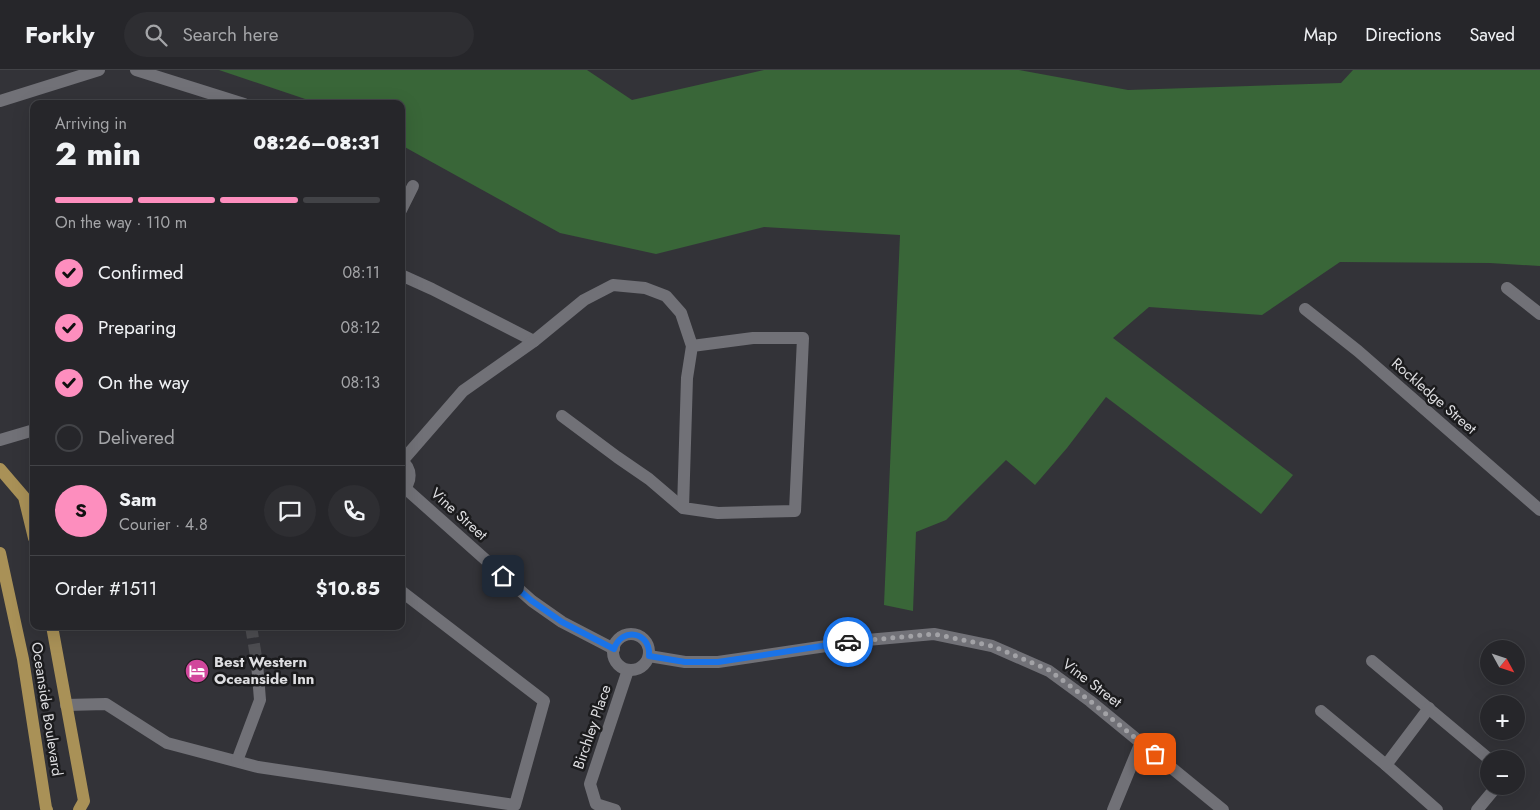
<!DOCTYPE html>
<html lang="en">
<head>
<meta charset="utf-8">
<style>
  body { margin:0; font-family:Jost,sans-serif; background:#2e2e32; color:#f1f3f6; height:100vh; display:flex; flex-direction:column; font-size:19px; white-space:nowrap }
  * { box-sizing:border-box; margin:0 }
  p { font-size:16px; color:#a4a5a8 }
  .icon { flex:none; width:28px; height:28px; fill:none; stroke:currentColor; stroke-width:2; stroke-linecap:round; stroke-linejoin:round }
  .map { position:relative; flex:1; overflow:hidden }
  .panel { position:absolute; left:30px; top:30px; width:375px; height:530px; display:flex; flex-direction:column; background:#26262a; border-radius:10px; box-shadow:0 5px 20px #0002,0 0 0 1px #424347 }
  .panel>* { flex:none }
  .needle { width:32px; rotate:130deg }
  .tools { position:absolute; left:1480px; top:570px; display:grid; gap:10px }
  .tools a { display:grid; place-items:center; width:45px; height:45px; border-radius:50%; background:#26262a; box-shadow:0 5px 20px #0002,0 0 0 1px #424347; font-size:25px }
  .pin { position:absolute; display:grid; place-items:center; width:42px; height:42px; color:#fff; margin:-21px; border-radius:10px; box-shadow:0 2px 8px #0006 }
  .courier { position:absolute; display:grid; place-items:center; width:50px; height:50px; margin:-25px; border:4px solid #1a73e8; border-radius:50%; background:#fff; color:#222; box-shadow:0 1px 6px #0007 }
  .headline em { font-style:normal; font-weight:800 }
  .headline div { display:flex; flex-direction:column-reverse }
  .headline { display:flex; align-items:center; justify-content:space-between; height:85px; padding:0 25px }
  h1 { font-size:32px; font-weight:800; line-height:38px }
  .bar { display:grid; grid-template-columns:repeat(4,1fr); gap:8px 5px; align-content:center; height:60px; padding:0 25px }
  .bar i { height:6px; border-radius:4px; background:#424347 }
  .bar .selected { background:#fd8ebe }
  .bar p { grid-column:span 4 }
  .line { display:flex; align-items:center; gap:12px; padding:0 25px; border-top:1px solid #424347 }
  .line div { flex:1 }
  .round { display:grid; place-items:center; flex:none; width:52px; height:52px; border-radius:26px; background:#2e2e32 }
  ol { padding:0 25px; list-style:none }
  li { display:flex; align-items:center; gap:15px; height:55px }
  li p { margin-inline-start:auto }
  li .icon { padding:5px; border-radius:50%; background:#fd8ebe; color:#111; stroke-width:4 }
  li:last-child { color:#a4a5a8 }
  li i { width:28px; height:28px; border:2px solid #424347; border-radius:50% }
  header { display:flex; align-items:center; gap:30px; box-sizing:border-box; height:70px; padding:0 25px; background:#26262a; border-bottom:1px solid #424347 }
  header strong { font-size:24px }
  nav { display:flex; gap:28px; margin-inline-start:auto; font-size:18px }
  .search { width:350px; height:45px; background:#2e2e32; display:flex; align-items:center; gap:12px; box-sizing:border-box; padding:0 18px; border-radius:28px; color:#a4a5a8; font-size:19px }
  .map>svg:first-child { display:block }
</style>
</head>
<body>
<header>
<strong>Forkly</strong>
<div class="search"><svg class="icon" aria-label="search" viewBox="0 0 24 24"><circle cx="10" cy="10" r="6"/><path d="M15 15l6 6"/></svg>Search here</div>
<nav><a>Map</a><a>Directions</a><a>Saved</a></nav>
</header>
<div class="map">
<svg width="1540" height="740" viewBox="0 0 1540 740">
  <rect width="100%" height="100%" fill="#333338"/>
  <polygon fill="#396638" points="219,0 587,0 632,30 764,0 1019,0 1128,20 1341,13 1353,0 1540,0 1540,196 1490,193 1340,192 1262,245 1149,237 1113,268 1293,405 1261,444 1106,327 1067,378 1035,415 1006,390 946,450 916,462 913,541 884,535 900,165 764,157 656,184 560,163 401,75 401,34 320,34"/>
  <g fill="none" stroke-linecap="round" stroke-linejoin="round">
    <polyline stroke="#4d4d51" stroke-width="12" stroke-dasharray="12 6" stroke-linecap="butt" points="251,556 257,593"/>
    <g stroke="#717177" stroke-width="12">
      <polyline points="136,0 244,34"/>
      <polyline points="0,31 99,0"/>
      <polyline points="401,140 413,116"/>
      <polyline points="401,205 432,219 534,271"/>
      <polyline points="1507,218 1540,244"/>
      <polyline points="1305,239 1358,281 1540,440"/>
      <polyline points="562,346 617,387 649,409 683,438"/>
      <polyline points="0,370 34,360"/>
      <path d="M401,390C412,398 413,413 401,421"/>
      <polyline points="403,390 463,321 534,271 584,230 613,215 645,218 666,226 681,243 692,276 687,308 683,438 718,443 795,441 803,268 753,268 692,276"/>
      <polyline points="405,418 532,531 562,552 614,579"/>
      <circle cx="631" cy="582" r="18"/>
      <polyline points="649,586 685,592 718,592 867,570 934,564 992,576 1049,601 1090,631 1223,740"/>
      <polyline points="1372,591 1489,689"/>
      <polyline points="66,635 106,634 167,673 258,697 515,735 544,631 401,521"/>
      <polyline points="1429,638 1386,695 1437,740"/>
      <polyline points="1321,641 1386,695"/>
      <polyline points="237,691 260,630 257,593"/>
      <polyline points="615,740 596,734 590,714 628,600"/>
      <polyline points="1113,740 1141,672"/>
      <polyline points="1477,740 1497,716"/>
    </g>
    <g stroke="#a99157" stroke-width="12">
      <polyline points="0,399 24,427 34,468"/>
      <polyline points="0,483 23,589 46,738 47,740"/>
      <polyline points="52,556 84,731 79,740"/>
    </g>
  </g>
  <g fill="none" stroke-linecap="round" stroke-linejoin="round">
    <polyline stroke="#a2a2a6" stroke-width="5" stroke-dasharray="0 9" points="848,572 934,564 992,576 1049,600 1090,631 1155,684"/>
    <path stroke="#1a73e8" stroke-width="6" d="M503,506L532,531L562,552L614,579C622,556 651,562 649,586L685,592H718L848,572"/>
  </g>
  <defs>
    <g id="hotel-disc" transform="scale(1.25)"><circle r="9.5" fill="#d1479c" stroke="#1b1b1d"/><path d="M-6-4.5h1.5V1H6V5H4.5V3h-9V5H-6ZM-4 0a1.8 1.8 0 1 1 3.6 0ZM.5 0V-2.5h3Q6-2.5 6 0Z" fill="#fff"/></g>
  </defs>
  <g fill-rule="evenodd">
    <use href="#hotel-disc" x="197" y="601"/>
  </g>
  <g text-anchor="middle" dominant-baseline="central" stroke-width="5" stroke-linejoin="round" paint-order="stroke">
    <g font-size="15" fill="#dedee1" stroke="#1b1b1d">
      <text transform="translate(1434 326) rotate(41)">Rockledge Street</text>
      <text transform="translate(459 444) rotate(42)">Vine Street</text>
      <text transform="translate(1092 613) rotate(37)">Vine Street</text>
      <text transform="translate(47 639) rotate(81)">Oceanside Boulevard</text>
      <text transform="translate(592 657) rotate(-71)">Birchley Place</text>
    </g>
    <g font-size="15" font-weight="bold" fill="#dedee1" stroke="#1b1b1d" text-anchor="start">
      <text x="214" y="592">Best Western<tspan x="214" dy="17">Oceanside Inn</tspan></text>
    </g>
  </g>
</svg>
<div class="tools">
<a><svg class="needle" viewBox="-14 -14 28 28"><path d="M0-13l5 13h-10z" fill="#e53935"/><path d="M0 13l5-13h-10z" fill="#a4a5a8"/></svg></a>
<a>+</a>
<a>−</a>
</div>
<div class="pin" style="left:1155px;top:684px;background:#ea580c"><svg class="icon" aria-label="bag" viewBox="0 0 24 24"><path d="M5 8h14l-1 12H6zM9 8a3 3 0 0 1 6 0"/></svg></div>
<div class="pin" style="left:503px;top:506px;background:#1f2937"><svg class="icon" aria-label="home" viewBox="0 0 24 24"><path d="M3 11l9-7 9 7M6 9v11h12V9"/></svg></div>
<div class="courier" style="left:848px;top:572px"><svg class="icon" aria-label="car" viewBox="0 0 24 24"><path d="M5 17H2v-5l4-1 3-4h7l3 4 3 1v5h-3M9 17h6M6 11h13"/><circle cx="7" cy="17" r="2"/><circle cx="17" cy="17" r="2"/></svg></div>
<section class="panel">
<div class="headline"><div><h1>2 min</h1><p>Arriving in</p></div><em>08:26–08:31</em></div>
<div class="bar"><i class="selected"></i><i class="selected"></i><i class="selected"></i><i></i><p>On the way · 110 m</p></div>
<ol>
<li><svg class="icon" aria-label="check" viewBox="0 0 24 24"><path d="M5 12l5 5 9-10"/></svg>Confirmed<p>08:11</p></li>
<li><svg class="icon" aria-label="check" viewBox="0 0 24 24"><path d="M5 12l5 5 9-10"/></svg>Preparing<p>08:12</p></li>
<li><svg class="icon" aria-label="check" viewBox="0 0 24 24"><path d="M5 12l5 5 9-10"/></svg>On the way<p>08:13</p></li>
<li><i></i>Delivered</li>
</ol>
<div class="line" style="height:90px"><b class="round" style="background:#fd8ebe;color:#111">S</b><div><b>Sam</b><p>Courier · 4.8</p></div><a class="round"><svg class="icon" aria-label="chat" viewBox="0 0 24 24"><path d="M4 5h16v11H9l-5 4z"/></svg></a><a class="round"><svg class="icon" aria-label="phone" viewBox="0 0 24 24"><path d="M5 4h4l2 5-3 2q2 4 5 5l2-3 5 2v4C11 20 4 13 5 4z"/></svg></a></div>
<div class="line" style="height:65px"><div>Order #1511</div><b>$10.85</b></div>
</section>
</div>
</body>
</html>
